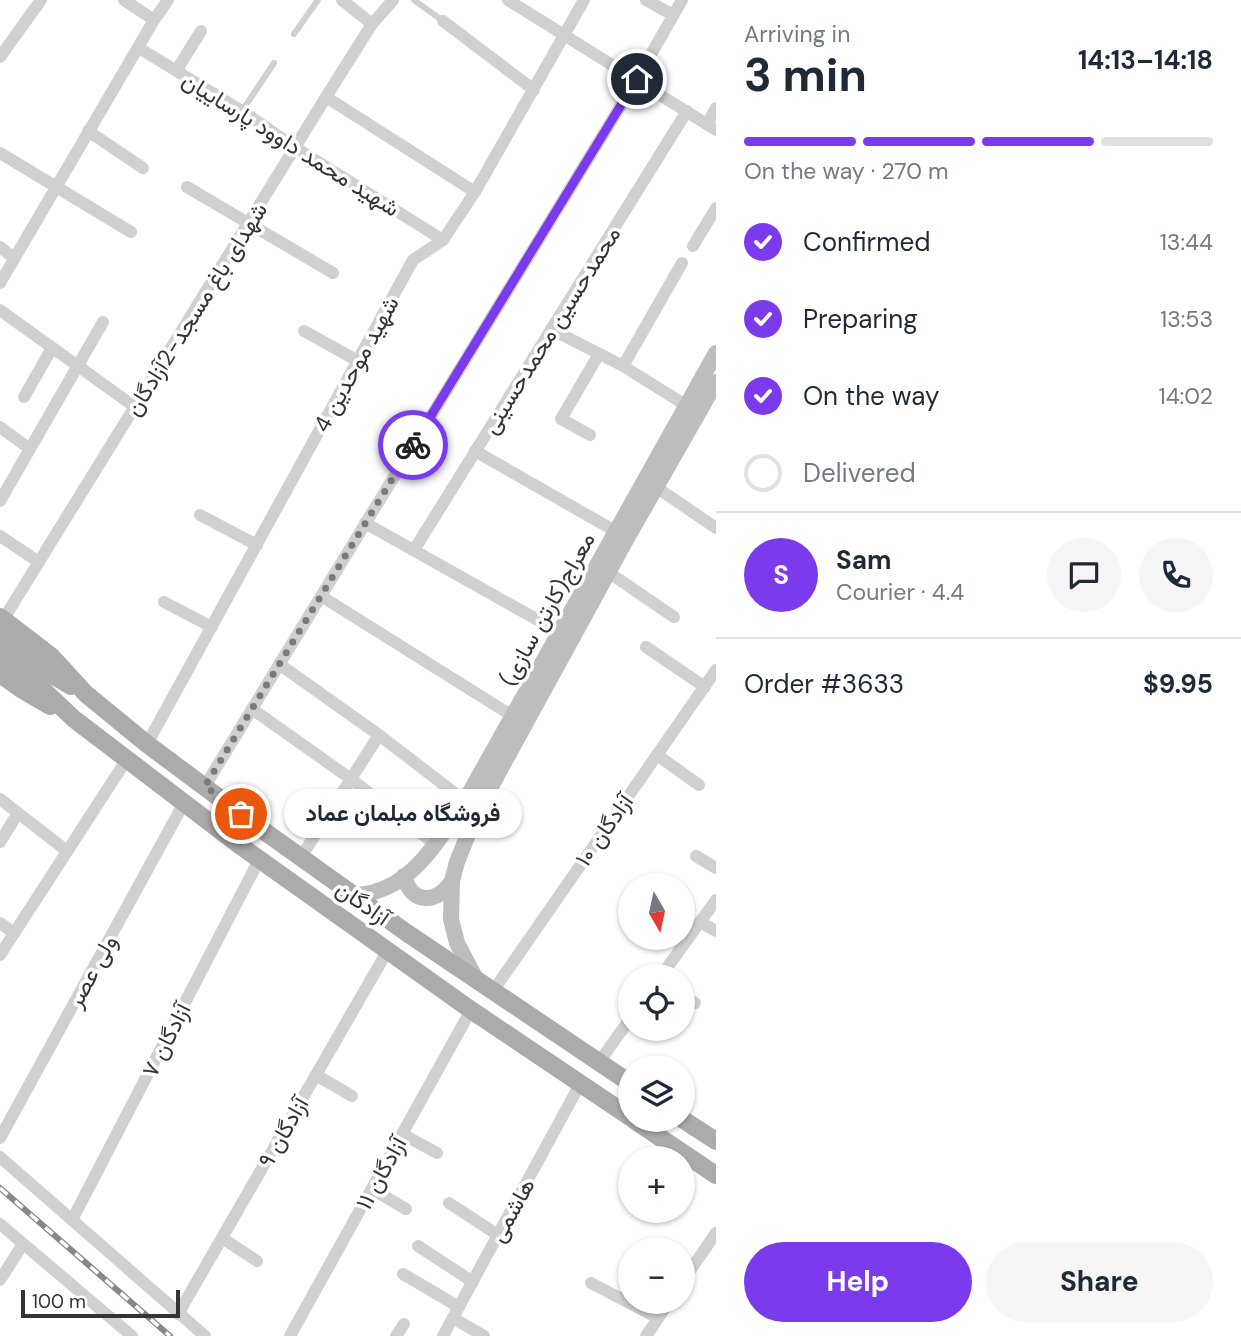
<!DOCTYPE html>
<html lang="en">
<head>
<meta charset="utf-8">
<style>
  body { margin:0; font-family:"DM Sans",Vazirmatn,sans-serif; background:#f6f6f7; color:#1f2937; height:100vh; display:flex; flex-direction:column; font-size:26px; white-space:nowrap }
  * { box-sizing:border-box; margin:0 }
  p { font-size:23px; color:#747a83 }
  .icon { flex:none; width:38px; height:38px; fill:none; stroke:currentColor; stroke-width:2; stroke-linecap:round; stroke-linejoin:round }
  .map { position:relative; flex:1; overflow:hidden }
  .panel { display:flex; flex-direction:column; background:#fff; width:525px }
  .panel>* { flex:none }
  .needle { width:46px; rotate:171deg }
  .controls { position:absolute; left:618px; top:873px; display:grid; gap:14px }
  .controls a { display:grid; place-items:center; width:77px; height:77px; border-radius:50%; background:#fff; box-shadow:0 2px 5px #0004; font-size:35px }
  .scale { position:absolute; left:21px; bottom:18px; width:159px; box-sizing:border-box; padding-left:7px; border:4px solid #333; border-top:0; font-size:19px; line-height:24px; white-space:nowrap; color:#333; -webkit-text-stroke:5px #fff; paint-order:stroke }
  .pin { position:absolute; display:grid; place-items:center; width:60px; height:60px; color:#fff; margin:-30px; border:4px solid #fff; border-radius:50%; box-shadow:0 2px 7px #0007 }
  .courier { position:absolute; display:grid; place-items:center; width:70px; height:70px; margin:-35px; border:5px solid #7c3aed; border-radius:50%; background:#fff; color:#222; box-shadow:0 2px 9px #0007 }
  .bubble { position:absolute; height:49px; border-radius:24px; background:#fff; box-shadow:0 2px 5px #0004; font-size:23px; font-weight:700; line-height:49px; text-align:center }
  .summary em { font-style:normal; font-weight:700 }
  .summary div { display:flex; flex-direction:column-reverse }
  .summary { display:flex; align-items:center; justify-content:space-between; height:119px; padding:0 28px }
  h1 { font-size:46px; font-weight:700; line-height:52px }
  .bar { display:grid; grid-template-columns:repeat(4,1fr); gap:10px 7px; align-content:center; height:84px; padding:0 28px }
  .bar i { height:9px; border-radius:5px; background:#e0e1e3 }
  .bar .selected { background:#7c3aed }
  .bar p { grid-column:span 4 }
  .line { display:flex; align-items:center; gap:18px; padding:0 28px; border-top:2px solid #e0e1e3 }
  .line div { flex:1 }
  .round { display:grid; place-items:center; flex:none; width:74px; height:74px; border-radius:37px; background:#f6f6f7 }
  ol { padding:0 28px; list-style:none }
  li { display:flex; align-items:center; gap:21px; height:77px }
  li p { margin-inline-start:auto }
  li .icon { padding:7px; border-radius:50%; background:#7c3aed; color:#fff; stroke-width:4 }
  li:last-child { color:#747a83 }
  li i { width:38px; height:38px; border:4px solid #e0e1e3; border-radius:50% }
  .cta { display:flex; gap:14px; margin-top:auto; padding:14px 28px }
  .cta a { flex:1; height:80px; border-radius:42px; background:#7c3aed; color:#fff; font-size:28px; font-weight:700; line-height:80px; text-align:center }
  .cta a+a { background:#f6f6f7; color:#1f2937 }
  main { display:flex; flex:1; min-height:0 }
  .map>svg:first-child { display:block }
</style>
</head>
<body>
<main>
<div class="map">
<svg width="716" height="1336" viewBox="0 0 716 1336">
  <rect width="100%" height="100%" fill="#fff"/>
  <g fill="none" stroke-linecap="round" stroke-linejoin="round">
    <g stroke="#d0d0d0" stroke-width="6">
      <polyline points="414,0 443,21"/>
      <polyline points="294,34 318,0"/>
      <polyline points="242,111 274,63"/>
    </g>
    <g stroke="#d0d0d0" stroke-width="12">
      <polyline points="124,0 154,20"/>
      <polyline points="342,0 372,24"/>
      <polyline points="508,0 716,130"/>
      <polyline points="646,0 673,15"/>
      <polyline points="443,21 534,90"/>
      <polyline points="139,48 242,111 296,148 443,240"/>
      <polyline points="0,57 41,0"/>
      <polyline points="176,71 201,31"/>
      <polyline points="326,97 475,192"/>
      <polyline points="707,124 716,108"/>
      <polyline points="88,131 143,168"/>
      <polyline points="0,153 131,232"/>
      <polyline points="187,187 333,273"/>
      <polyline points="693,246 716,208"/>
      <polyline points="0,247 14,258"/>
      <polyline points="0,283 154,20 168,0"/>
      <polyline points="0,310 135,407"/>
      <polyline points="551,329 623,366 687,406"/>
      <polyline points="304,331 358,361"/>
      <polyline points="623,366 682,263"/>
      <polyline points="24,397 52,348"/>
      <polyline points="0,427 30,449"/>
      <polyline points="590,435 561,419 599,354"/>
      <polyline points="475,451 615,531"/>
      <polyline points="656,487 716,528"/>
      <polyline points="0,501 103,322"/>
      <polyline points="200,515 257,545"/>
      <polyline points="365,523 561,633"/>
      <polyline points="0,536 39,562"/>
      <polyline points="414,550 687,111"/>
      <polyline points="608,572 674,617"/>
      <polyline points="321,596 514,717"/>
      <polyline points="164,602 212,627"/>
      <polyline points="3,620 326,97 372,24 393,0"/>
      <polyline points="646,647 705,687"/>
      <polyline points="279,664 379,735 465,801"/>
      <polyline points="252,709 351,779 436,845"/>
      <polyline points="147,744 413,260 443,240 475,192 584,0"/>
      <polyline points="657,755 699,785"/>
      <polyline points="205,786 637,79 682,0"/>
      <polyline points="0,799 67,851"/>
      <polyline points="0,842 18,813"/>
      <polyline points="696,856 716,868"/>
      <polyline points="301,857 379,735"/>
      <polyline points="700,922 716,931"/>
      <polyline points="0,923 14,933"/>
      <polyline points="0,955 127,759"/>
      <polyline points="661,976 716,900"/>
      <polyline points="493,991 716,670"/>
      <polyline points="682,997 695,1003"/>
      <polyline points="599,1062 630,1019"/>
      <polyline points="316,1075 352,1096"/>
      <polyline points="402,1134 437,1153"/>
      <polyline points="0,1138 184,803"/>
      <polyline points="0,1157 205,1336"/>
      <polyline points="372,1189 406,1209"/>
      <polyline points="449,1203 498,1235"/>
      <polyline points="72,1220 259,860"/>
      <polyline points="0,1224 132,1336"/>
      <polyline points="222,1238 257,1261"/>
      <polyline points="418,1246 473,1282"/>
      <polyline points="403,1274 459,1307"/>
      <polyline points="0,1280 23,1244"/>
      <polyline points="682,1282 716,1233"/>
      <polyline points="591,1283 658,1318"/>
      <polyline points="178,1314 388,950"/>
      <polyline points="453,1318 484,1336"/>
      <polyline points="290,1336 471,1010"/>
      <polyline points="396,1336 404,1324"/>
      <polyline points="443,1336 580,1084"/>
      <polyline points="646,1336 669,1302"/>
    </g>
    <g stroke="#bdbdbd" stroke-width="16">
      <path d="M404,876C411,904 437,905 452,881"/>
      <path d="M355,896C362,894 370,894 377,891C417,879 443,834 465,801L716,353"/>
      <polyline points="476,979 457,943 451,919 452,881 457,862 477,812 626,540 716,382"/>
    </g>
    <g stroke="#ababab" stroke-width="18">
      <polyline points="0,617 52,657 86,694 147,744 257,826 407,933 630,1083"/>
      <polyline points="0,636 47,672 71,686"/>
      <polyline points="0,655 39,686 74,719 242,847 471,1010 630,1117"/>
      <polyline points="0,674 21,689 50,706"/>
      <polyline points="682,1119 716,1141"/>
      <polyline points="634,1120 716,1175"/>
    </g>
    <g stroke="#888" stroke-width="6">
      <polyline id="rail" points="0,1188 170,1336"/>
    </g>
    <use href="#rail" stroke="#fff" stroke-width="3.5" stroke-dasharray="10" stroke-linecap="butt"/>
  </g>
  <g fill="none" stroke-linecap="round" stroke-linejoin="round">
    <polyline stroke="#7a7a7a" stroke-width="7" stroke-dasharray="0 12.6" points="241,814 205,786 413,445"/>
    <polyline stroke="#7c3aed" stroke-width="9" points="413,445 637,79"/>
  </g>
  <g text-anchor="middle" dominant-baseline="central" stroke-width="7" stroke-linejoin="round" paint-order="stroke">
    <g font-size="23" fill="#333" stroke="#fff">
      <text transform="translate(291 144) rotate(32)">شهید محمد داوود پارساییان</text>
      <text transform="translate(196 309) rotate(-58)">شهدای‌ باغ مسجد-2آزادگان</text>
      <text transform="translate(551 330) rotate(-58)">محمدحسین محمدحسینی</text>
      <text transform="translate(356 364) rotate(-61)">4 شهید موحدین</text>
      <text transform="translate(547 609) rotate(-61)">معراج(کارتن سازی)</text>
      <text transform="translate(604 830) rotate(-55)">۱۰ آزادگان</text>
      <text transform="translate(363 903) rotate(35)">آزادگان</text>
      <text transform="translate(92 971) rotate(-61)">ولی عصر</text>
      <text transform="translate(166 1040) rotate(-63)">۷ آزادگان</text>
      <text transform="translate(283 1132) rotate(-60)">۹ آزادگان</text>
      <text transform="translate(381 1173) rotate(-61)">۱۱ آزادگان</text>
      <text transform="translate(512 1210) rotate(-61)">هاشمی</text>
    </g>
  </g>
</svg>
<div class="controls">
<a><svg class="needle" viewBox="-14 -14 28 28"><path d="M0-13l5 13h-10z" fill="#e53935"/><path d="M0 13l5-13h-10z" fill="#747a83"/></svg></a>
<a><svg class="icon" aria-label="locate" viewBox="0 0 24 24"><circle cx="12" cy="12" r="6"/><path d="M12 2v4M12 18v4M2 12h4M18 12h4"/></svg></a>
<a><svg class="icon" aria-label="layers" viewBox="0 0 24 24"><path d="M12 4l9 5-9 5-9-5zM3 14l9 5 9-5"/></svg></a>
<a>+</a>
<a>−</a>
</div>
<div class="scale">100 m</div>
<div class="pin" style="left:241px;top:814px;background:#ea580c"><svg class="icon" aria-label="bag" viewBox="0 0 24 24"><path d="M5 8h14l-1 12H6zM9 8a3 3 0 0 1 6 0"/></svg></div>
<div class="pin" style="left:637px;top:79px;background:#1f2937"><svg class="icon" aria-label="home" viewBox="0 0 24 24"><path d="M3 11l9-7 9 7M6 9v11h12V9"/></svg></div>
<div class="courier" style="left:413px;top:445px"><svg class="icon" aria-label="bike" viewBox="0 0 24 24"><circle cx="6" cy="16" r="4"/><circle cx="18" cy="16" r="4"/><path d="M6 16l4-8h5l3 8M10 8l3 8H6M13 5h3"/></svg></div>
<div class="bubble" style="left:284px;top:789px;width:238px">فروشگاه مبلمان عماد</div>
</div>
<section class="panel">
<div class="summary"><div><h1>3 min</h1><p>Arriving in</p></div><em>14:13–14:18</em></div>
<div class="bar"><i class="selected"></i><i class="selected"></i><i class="selected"></i><i></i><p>On the way · 270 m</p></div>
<ol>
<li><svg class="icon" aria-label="check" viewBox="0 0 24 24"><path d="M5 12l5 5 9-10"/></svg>Confirmed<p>13:44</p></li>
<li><svg class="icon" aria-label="check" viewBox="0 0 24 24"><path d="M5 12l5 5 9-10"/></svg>Preparing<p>13:53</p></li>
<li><svg class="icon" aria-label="check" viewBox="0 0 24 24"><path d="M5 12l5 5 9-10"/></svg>On the way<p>14:02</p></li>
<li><i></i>Delivered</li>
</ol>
<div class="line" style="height:126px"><b class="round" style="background:#7c3aed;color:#fff">S</b><div><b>Sam</b><p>Courier · 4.4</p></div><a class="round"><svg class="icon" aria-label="chat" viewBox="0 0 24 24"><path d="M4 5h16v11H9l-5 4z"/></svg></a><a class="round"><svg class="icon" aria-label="phone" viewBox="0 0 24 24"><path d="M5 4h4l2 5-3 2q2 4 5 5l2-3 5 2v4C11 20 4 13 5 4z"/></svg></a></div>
<div class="line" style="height:91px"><div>Order #3633</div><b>$9.95</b></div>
<div class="cta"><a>Help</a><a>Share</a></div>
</section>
</main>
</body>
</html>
